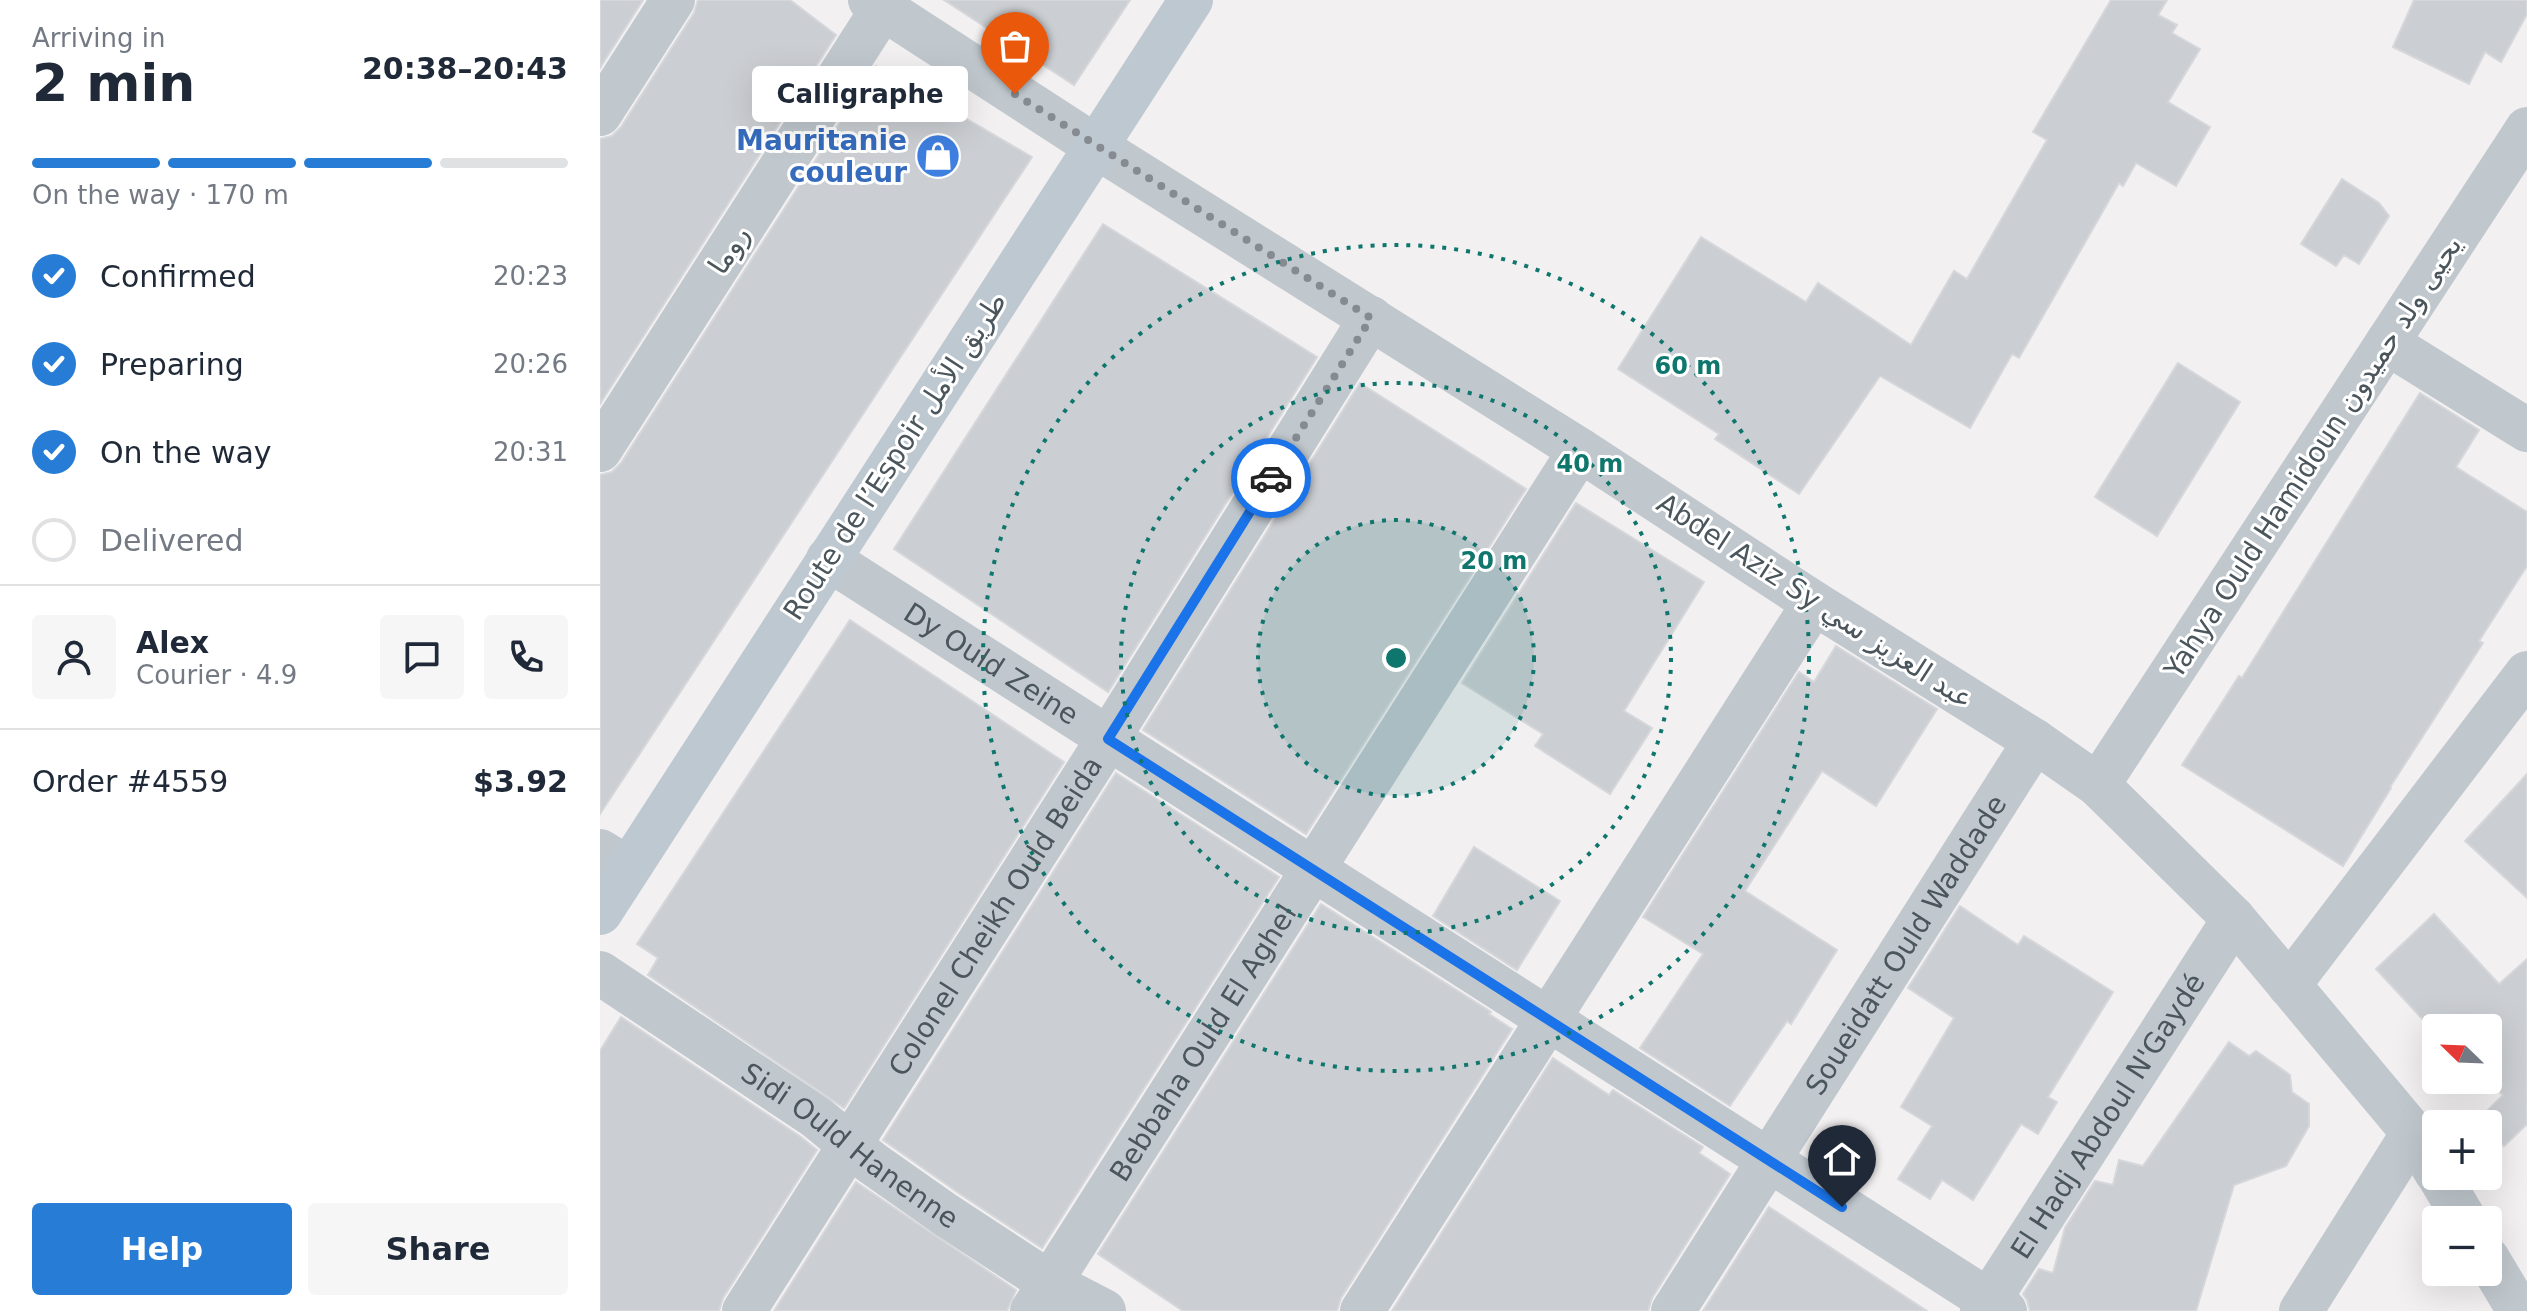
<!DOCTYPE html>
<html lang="en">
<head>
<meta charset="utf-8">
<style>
  body { margin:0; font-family:"DejaVu Sans",Cairo,sans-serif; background:#f6f6f7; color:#1f2937; height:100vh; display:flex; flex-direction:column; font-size:30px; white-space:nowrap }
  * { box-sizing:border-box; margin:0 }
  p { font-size:26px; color:#747a83 }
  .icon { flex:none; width:44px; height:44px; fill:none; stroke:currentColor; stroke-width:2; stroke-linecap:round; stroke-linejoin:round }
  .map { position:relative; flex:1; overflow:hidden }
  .sheet { display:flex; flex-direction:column; background:#fff; width:600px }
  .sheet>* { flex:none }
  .needle { width:52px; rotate:293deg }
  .buttons { position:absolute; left:1822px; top:1014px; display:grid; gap:16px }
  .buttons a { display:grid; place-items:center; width:80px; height:80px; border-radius:8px; background:#fff; box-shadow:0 8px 32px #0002; font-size:40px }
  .pin { position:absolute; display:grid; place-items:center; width:68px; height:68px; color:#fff; margin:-82px -34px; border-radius:50% 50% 50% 0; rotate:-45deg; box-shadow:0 0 8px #0007 }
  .pin .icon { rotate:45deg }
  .courier { position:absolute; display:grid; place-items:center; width:80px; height:80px; margin:-40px; border:6px solid #1a73e8; border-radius:50%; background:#fff; color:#222; box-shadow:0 2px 10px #0007 }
  .bubble { position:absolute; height:56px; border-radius:8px; background:#fff; box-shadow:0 8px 32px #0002; font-size:26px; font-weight:700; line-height:56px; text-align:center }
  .summary em { font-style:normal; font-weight:700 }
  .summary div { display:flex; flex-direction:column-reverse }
  .summary { display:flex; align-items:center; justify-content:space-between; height:136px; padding:0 32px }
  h1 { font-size:52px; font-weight:700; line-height:60px }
  .bar { display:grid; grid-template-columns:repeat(4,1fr); gap:12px 8px; align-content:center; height:96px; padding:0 32px }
  .bar i { height:10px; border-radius:6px; background:#e0e1e3 }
  .bar .on { background:#277dd6 }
  .bar p { grid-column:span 4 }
  .line { display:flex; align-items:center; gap:20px; padding:0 32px; border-top:2px solid #e0e1e3 }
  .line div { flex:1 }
  .round { display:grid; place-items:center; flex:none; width:84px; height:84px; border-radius:8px; background:#f6f6f7 }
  ol { padding:0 32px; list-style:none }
  li { display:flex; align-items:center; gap:24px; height:88px }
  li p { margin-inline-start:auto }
  li .icon { padding:8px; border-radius:50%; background:#277dd6; color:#fff; stroke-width:4 }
  li:last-child { color:#747a83 }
  li i { width:44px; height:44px; border:4px solid #e0e1e3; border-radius:50% }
  .primary-button { display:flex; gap:16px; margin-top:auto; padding:16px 32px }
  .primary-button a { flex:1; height:92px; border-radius:8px; background:#277dd6; color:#fff; font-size:32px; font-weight:700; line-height:92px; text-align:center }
  .primary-button a+a { background:#f6f6f7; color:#1f2937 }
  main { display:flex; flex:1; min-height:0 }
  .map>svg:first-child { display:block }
</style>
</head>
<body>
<main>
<section class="sheet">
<div class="summary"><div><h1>2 min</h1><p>Arriving in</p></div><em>20:38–20:43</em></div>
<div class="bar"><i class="on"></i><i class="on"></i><i class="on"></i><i></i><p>On the way · 170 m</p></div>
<ol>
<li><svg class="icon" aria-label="check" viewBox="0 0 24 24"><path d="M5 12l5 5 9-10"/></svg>Confirmed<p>20:23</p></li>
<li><svg class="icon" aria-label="check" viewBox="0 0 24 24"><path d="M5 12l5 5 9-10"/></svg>Preparing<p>20:26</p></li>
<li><svg class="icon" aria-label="check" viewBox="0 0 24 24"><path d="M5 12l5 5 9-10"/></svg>On the way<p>20:31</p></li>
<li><i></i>Delivered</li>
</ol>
<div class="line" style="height:144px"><a class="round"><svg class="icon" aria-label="person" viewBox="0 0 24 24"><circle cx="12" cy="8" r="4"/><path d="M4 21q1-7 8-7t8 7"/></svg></a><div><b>Alex</b><p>Courier · 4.9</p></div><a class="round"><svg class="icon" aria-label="chat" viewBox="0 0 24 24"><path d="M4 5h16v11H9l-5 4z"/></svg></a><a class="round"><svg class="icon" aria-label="phone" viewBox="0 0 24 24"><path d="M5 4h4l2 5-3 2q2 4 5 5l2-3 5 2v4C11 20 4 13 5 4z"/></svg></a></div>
<div class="line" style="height:104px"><div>Order #4559</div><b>$3.92</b></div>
<div class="primary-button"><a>Help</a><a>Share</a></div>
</section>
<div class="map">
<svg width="1927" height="1311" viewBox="0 0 1927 1311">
  <rect width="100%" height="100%" fill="#f3f0f1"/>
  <g fill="#cbced2" stroke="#d5d7db" stroke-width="2">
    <polygon points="0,0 43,0 0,68"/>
    <polygon points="98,0 190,0 236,35 0,404 0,139 12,136 21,127 94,13"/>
    <polygon points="344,0 530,0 474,85"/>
    <polygon points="1511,0 1567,0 1558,15 1577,25 1572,33 1600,49 1568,102 1610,127 1576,186 1536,163 1523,186 1519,183 1419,358 1412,354 1370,428 1280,376 1199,494 1115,439 1119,434 1018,369 1101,237 1206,302 1218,283 1311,345 1354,271 1367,279 1447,140 1433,132"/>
    <polygon points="1814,0 1927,0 1927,14 1901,62 1885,52 1869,84 1793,47"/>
    <polygon points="276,66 432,157 0,814 0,475 12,472 21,463"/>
    <polygon points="1742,179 1779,203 1789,216 1759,264 1744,255 1736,266 1701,244"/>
    <polygon points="503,224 717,357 508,692 294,549"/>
    <polygon points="1578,363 1640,402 1557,536 1495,497"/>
    <polygon points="760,383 926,489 706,834 543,730"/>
    <polygon points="1820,393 1879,430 1856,467 1927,512 1927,566 1879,641 1883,643 1790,787 1791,788 1743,866 1582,765 1639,676 1642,678"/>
    <polygon points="976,503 1104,582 1024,711 1052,728 1010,794 935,746 943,734 862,683"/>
    <polygon points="250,620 464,762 244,1108 48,975 58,958 37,944"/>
    <polygon points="1236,646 1337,709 1276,806 1222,771 1145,891 1237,950 1191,1024 1187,1021 1130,1106 1040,1048 1103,954 1043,917 1199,672 1214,682"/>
    <polygon points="516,773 679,877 442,1248 360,1194 283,1140"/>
    <polygon points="1927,774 1927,898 1865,841"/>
    <polygon points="874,847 960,901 917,970 833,916"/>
    <polygon points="721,904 891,1012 889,1014 912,1029 741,1298 737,1311 583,1311 498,1254"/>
    <polygon points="1360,906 1418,945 1424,936 1513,992 1448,1097 1457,1102 1438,1134 1421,1124 1373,1200 1342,1180 1330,1199 1298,1179 1332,1126 1301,1107 1354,1018 1308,988"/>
    <polygon points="1834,914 1899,984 1927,959 1927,1124 1904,1146 1888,1130 1888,1124 1883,1124 1878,1120 1903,1095 1888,1080 1888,1028 1836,1028 1830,1022 1827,1024 1776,969"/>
    <polygon points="21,1017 201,1137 217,1150 123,1298 119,1311 0,1311 0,1051"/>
    <polygon points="1629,1042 1649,1056 1656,1051 1690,1075 1692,1092 1709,1104 1709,1126 1686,1166 1634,1185 1596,1311 1430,1311 1427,1300 1423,1294 1439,1269 1453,1273 1465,1228 1495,1181 1513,1185 1519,1160 1543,1166"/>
    <polygon points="953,1058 1009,1095 1013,1090 1103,1147 1099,1153 1130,1174 1052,1298 1048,1311 792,1311"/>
    <polygon points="256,1182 416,1290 407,1311 174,1311"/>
    <polygon points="1169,1207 1327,1311 1103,1311"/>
  </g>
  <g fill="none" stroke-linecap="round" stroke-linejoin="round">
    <g stroke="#c0c8ce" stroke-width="44">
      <polyline points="270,0 495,146 980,450 1214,603 1435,741 1498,785 1634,919 1813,1133 1836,1172"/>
      <polyline points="0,114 73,0"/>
      <polyline points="1787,343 1927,430"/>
      <polyline points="0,450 283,8"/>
      <path id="s1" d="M228,559L1405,1311"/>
      <polyline points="1498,785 1927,129"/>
      <polyline points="0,851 28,868"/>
      <path id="s2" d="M0,973L216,1117L272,1163L346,1215L450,1283L504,1311"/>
      <polyline points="1689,985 1927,673"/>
      <polyline points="1839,1176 1865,1220"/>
      <polyline points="1888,1259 1919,1311"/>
      <path id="s3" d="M144,1311L508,739L771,318"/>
      <path id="s4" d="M432,1311L980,450"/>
      <polyline points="762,1311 1214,603"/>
      <path id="s5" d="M1073,1311L1435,741"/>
      <path id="s6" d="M1382,1311L1634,919"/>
      <polyline points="1701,1311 1813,1133"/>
    </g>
    <polyline stroke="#bec8d0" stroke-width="44" points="0,913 591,0"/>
  </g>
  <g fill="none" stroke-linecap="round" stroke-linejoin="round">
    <polyline stroke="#858b90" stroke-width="8" stroke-dasharray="0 14.4" points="415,94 771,318 671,478"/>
    <polyline stroke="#1a73e8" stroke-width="10" points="671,478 508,739 1242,1207"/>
  </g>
  <circle cx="796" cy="658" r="138" fill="#0f766e" fill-opacity=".12"/>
  <g fill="none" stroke="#0f766e" stroke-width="4" stroke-dasharray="4 8">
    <circle cx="796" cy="658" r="138"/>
    <circle cx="796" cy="658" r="275"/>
    <circle cx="796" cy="658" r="413"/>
  </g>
  <defs>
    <g id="shop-disc" transform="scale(2.3)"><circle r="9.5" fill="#3f7fe0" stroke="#fff"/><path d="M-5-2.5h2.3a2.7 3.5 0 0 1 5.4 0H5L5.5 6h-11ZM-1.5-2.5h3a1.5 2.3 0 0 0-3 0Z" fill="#fff"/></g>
  </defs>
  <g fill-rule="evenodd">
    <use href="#shop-disc" x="338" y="156"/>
  </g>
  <g text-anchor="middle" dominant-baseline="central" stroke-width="6" stroke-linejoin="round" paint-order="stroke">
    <g font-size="28" font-weight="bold" fill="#366cbe" stroke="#fff" text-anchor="end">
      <text x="307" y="140">Mauritanie<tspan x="307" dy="32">couleur</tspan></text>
    </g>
    <g font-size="28" fill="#4a555c" stroke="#fff">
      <text transform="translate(129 250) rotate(-57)">روما</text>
      <text transform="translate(295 456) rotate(-57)">Route de l’Espoir طريق الأمل</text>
      <text transform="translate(1713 457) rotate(-57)">Yahya Ould Hamidoun يحيى ولد حميدون</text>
      <text transform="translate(1215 601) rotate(33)">Abdel Aziz Sy عبد العزيز سي</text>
      <text stroke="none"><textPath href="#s1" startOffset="194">Dy Ould Zeine</textPath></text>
      <text stroke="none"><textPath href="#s3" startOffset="468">Colonel Cheikh Ould Beida</textPath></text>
      <text stroke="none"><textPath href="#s5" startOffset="434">Soueidatt Ould Waddade</textPath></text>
      <text stroke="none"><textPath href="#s4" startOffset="318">Bebbaha Ould El Aghel</textPath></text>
      <text stroke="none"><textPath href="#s6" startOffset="232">El Hadj Abdoul N'Gaydé</textPath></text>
      <text stroke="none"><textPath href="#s2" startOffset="304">Sidi Ould Hanenne</textPath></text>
    </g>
  </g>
  <circle cx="796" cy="658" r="12" fill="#0f766e" stroke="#fff" stroke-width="4"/>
  <g font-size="24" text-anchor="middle" font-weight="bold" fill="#0f766e" stroke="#fff" stroke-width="6" stroke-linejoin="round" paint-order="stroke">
    <text x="1088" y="374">60 m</text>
    <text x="990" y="472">40 m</text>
    <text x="894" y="569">20 m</text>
  </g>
</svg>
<div class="buttons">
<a><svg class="needle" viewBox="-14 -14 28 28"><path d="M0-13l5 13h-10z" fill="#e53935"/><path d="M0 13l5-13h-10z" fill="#747a83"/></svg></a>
<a>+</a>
<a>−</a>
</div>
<div class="pin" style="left:415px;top:94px;background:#ea580c"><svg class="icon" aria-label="bag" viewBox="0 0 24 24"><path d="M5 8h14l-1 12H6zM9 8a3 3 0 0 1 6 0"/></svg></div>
<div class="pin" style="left:1242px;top:1207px;background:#1f2937"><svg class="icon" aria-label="home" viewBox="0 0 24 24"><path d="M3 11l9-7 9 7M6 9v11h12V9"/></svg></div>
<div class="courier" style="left:671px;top:478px"><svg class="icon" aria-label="car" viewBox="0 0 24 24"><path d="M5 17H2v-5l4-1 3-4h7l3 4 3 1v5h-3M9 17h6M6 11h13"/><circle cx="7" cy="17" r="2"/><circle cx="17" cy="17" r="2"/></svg></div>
<div class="bubble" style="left:152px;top:66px;width:216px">Calligraphe</div>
</div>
</main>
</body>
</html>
